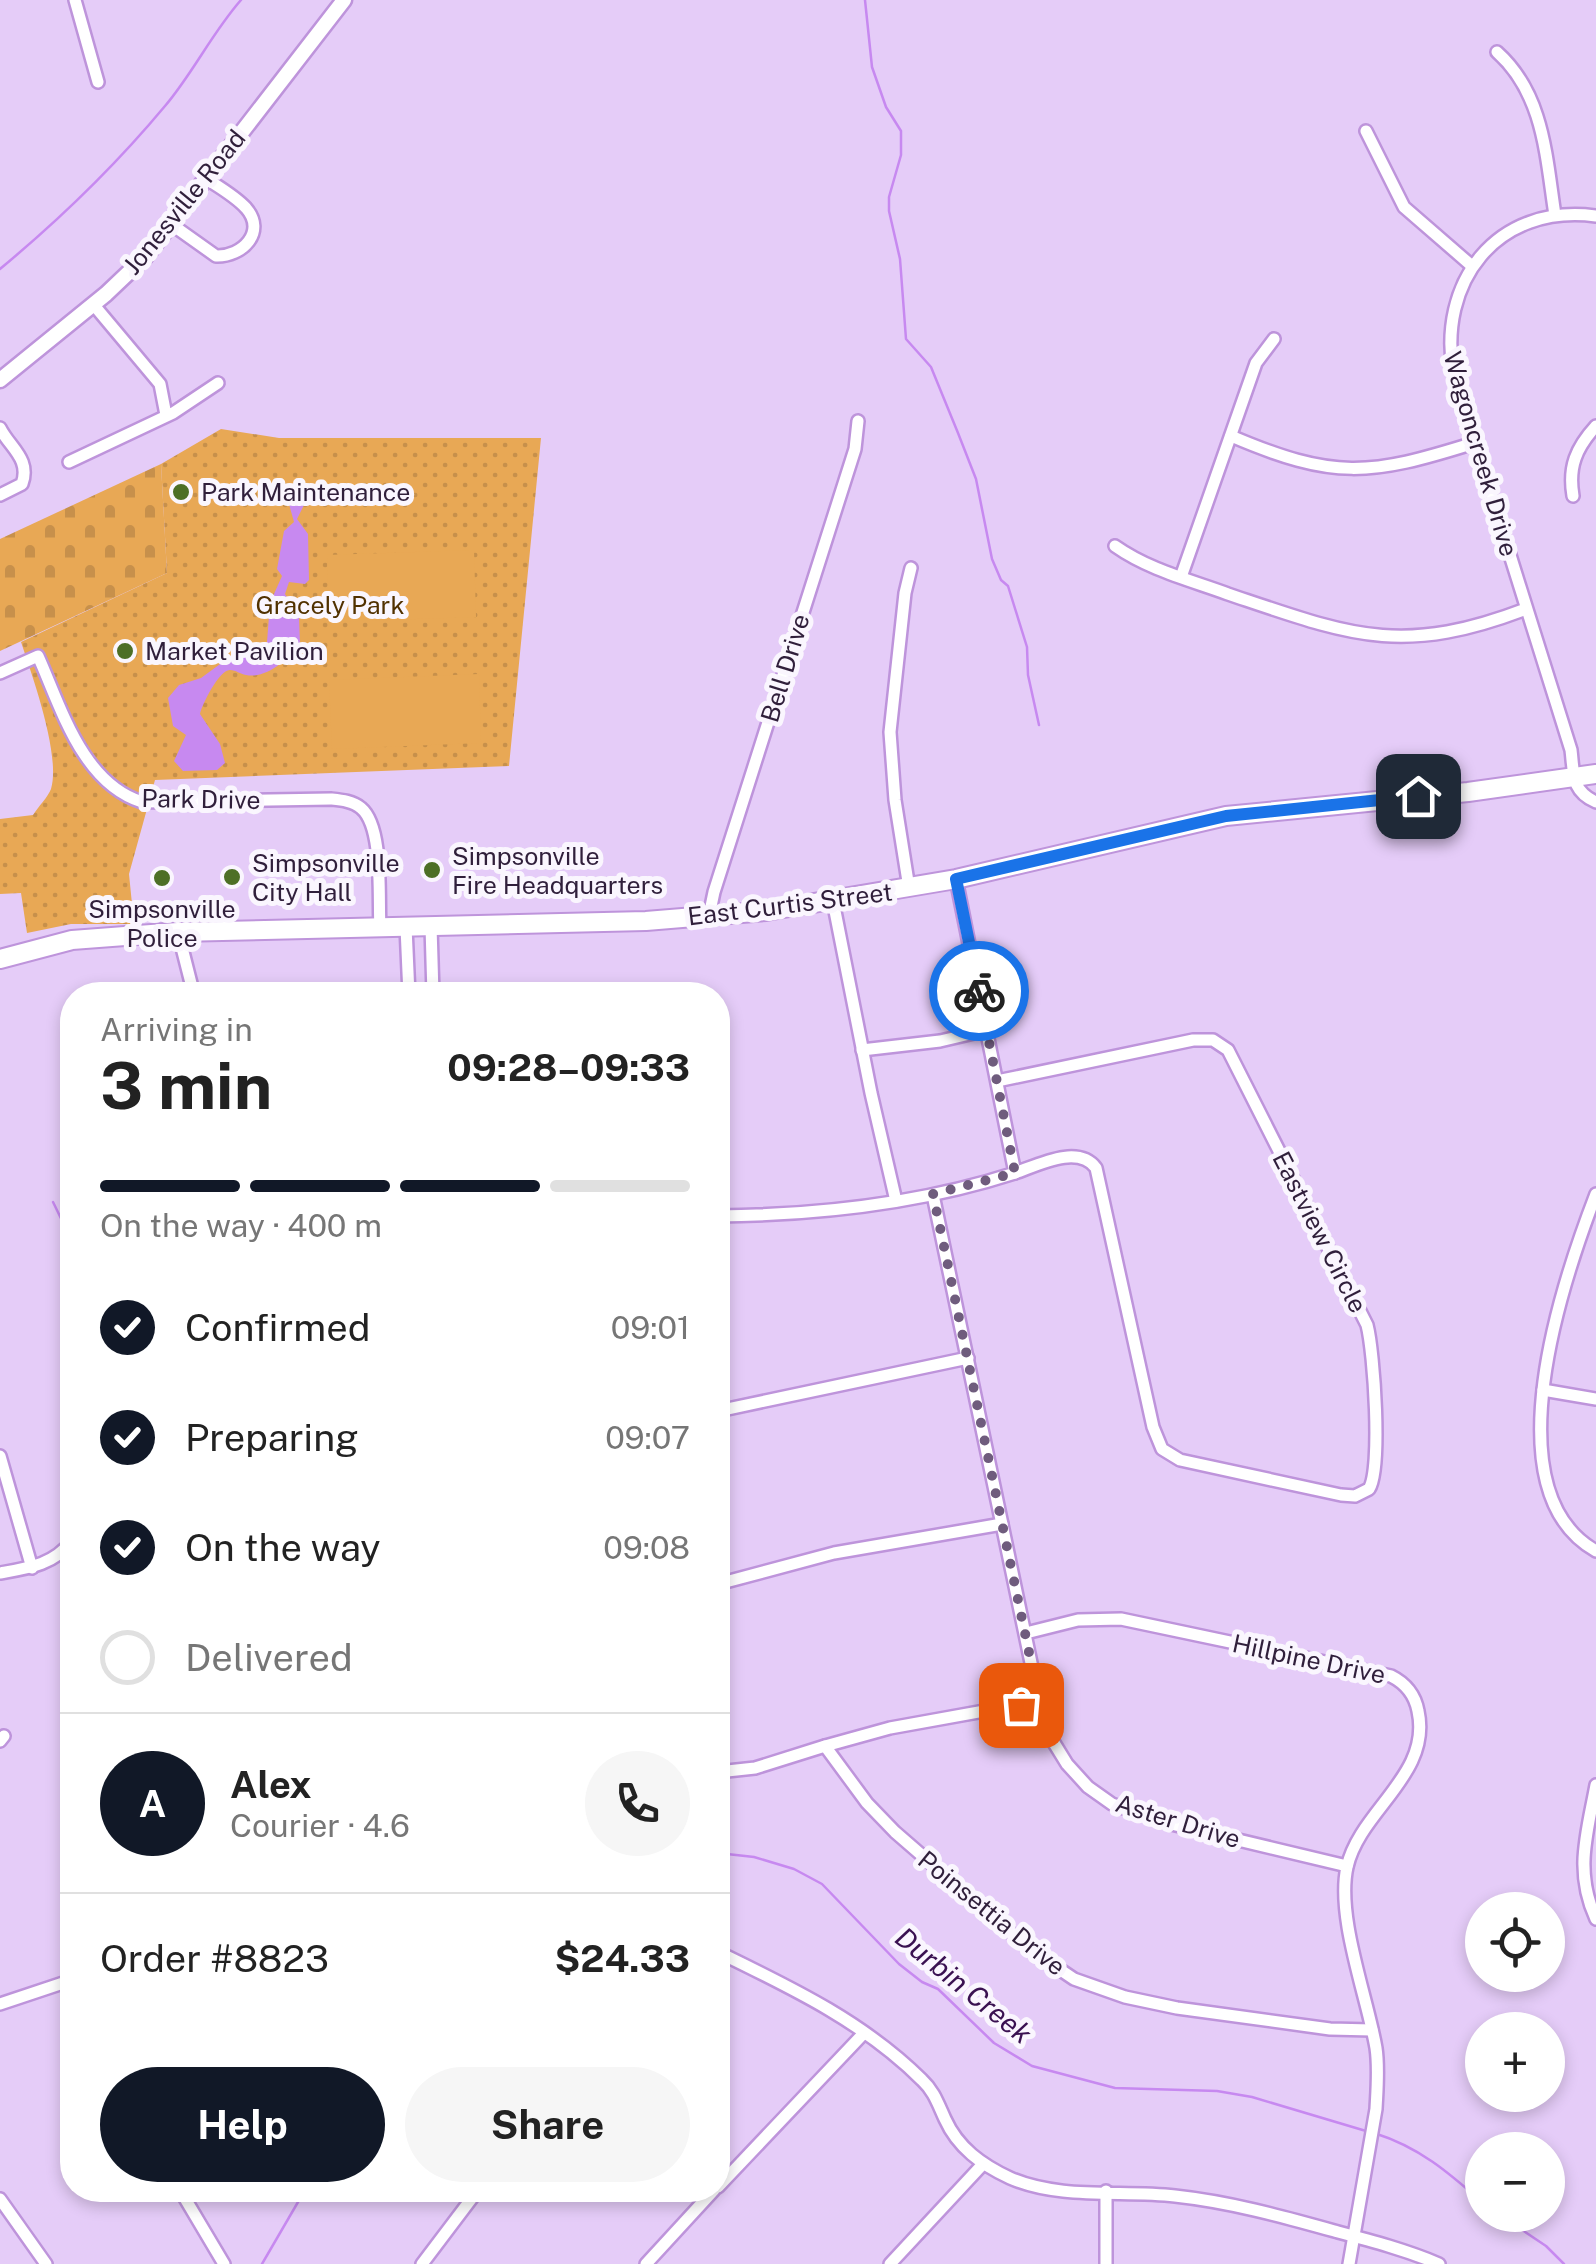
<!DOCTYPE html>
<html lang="en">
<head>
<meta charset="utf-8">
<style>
  body { margin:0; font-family:"Public Sans",sans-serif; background:#f6f6f6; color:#222; height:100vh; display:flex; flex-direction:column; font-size:38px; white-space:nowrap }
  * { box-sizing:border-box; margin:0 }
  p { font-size:32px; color:#767676 }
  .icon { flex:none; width:55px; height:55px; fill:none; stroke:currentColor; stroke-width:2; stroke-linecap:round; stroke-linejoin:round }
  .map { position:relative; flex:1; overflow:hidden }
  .panel { position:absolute; left:60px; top:982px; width:670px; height:1220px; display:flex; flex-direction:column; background:#fff; border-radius:40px; box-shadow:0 5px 15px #0003 }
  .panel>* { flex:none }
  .tools { position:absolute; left:1465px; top:1892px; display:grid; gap:20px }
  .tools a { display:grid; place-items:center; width:100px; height:100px; border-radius:50%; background:#fff; box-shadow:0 5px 15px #0003; font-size:50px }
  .pin { position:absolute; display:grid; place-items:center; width:85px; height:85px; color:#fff; margin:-42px; border-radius:20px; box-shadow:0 5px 15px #0006 }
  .courier { position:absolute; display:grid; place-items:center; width:100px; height:100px; margin:-50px; border:8px solid #1a73e8; border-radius:50%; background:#fff; color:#222; box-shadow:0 2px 12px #0007 }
  .overview em { font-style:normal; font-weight:700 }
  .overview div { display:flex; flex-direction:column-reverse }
  .overview { display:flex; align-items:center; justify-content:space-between; height:170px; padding:0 40px }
  h1 { font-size:65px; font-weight:700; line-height:75px }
  .bar { display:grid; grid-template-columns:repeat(4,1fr); gap:15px 10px; align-content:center; height:120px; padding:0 40px }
  .bar i { height:12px; border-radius:8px; background:#e0e0e0 }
  .bar .active { background:#111827 }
  .bar p { grid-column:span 4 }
  .line { display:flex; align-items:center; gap:25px; padding:0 40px; border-top:2px solid #e0e0e0 }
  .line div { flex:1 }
  .round { display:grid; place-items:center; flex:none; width:105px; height:105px; border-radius:52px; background:#f6f6f6 }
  ol { padding:0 40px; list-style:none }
  li { display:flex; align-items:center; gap:30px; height:110px }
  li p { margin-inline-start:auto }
  li .icon { padding:10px; border-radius:50%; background:#111827; color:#fff; stroke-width:4 }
  li:last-child { color:#767676 }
  li i { width:55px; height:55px; border:5px solid #e0e0e0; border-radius:50% }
  .action { display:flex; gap:20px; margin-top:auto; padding:20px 40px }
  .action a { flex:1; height:115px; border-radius:60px; background:#111827; color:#fff; font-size:40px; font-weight:700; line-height:115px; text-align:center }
  .action a+a { background:#f6f6f6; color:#222 }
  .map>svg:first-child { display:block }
</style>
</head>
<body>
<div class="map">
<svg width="1596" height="2264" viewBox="0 0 1596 2264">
  <defs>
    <pattern id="cemetery-stones" width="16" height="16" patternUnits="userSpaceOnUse" patternTransform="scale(2.5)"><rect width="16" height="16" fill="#e8a855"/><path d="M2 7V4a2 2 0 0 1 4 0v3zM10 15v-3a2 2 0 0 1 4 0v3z" fill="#c7904b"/></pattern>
    <pattern id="park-dots" width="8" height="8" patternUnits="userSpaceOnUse" patternTransform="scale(2.5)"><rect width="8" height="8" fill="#e8a855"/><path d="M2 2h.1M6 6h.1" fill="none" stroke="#c7904b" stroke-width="1.8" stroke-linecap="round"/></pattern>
  </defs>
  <rect width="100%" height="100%" fill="#e5ccf8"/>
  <polygon fill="url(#cemetery-stones)" points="161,464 167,573 0,651 0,539"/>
  <path fill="url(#park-dots)" d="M221,429L279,438H541L509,766L155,780L129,874L134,924H71L27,933L21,893L0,894V819L33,815C38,807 48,797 51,789C61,755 32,675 21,642L167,573L161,464Z"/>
  <g fill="#e8a855">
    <polygon points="474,550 476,617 329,622 327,555"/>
    <polygon points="479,674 481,743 332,749 329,680"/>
  </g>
  <path fill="#c789f0" d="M296,495L305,503L297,519L308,534L309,580L305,584L289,582L285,594L299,617L300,644C288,659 267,679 246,675C240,674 236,670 230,670C220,669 202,704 200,714L220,744L225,763L217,770L183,771L174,761L186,735L173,726L168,698L179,685L201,678L227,659L267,642L270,603L282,576L277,569L284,531L294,522L287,497Z"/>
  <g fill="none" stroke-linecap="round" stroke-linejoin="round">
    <g stroke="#c789f0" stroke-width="2.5">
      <polyline points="865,0 872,67 886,107 901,131 901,155 889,197 889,211 900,259 906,339 931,367 958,433 976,479 992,559 1001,580 1008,586 1027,647 1028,675 1039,725"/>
      <path d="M0,269C59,220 115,166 165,106C193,73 212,33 241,0"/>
      <polyline points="53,1202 72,1241"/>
      <polyline points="718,1853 754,1857 794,1869 822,1884 899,1964 922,1982 938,1989 994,2043 1032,2066 1115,2088 1217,2091 1252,2097 1366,2131"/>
      <path d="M1374,2133C1419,2147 1448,2172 1482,2202"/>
      <polyline points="1500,2215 1546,2246 1564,2264"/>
      <polyline points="262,2264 305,2190"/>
    </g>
    <g stroke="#be94db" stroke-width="16">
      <g id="minor">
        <polyline points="75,0 98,82"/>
        <path d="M1497,52C1544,94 1546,157 1555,215"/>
        <polyline points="1366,131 1404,207 1472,266"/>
        <path d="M1596,216C1497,203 1436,282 1454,376L1571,750C1574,774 1571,791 1596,802"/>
        <path d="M171,224L216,256C242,257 267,232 246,208C235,196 219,187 205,178"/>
        <polyline points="93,304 160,384 166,415"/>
        <path d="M0,428C10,448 31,459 22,484L0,495"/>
        <path d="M1231,436C1334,480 1369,476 1474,443"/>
        <polyline points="69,462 173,413 218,383"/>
        <path d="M1573,496C1568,467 1576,448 1596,426"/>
        <path d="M1115,546C1149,570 1190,580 1228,594C1350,635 1400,657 1526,609"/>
        <polyline points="1181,577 1256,363 1274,339"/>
        <path d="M0,673L38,656C61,707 82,783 142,802L331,799C341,800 353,801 361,808C384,827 378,899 380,928"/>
        <polyline points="909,888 895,800 890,732 905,593 911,568"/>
        <polyline points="833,901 871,1093 896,1201"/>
        <polyline points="709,916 714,892 855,449 858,421"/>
        <polyline points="431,926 433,995"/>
        <polyline points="406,927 409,995"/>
        <polyline points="178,932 194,995"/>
        <polyline points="862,1050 940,1041 987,1030"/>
        <path d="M997,1081L1193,1040H1213L1228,1050L1367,1325C1374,1352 1382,1469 1369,1489L1355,1496L1341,1495L1180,1460L1162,1449L1153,1427L1096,1168C1078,1144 1038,1165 1015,1173"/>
        <path d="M1596,1194C1563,1280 1490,1491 1596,1551"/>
        <polyline points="933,1195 1039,1701 1051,1738 1067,1764 1088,1787 1112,1804 1167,1823 1347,1866"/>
        <path d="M718,1216C818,1215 919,1204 1015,1173L956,879"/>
        <polyline points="1543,1390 1596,1399"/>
        <polyline points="718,1411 968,1358"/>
        <polyline points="0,1456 32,1568"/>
        <path d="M0,1573C29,1568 53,1565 72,1541"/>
        <polyline points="718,1584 834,1553 1002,1524"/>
        <path d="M1026,1633L1078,1620L1121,1619L1391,1676C1405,1683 1415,1695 1418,1711C1432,1775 1360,1810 1347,1867C1336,1917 1367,1996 1376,2048C1379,2068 1377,2089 1376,2109L1349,2264"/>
        <polyline points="0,1741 4,1736"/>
        <polyline points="825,1746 890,1728 1039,1701"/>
        <polyline points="718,1772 755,1768 825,1746 867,1803 895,1832 1031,1950 1074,1979 1125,1997 1177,2008 1330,2029 1372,2030"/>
        <path d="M1596,1785C1587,1834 1574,1871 1596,1919"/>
        <path d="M718,1952C790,1987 864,2022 922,2080C934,2091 938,2104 945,2119C958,2148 982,2165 1010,2178C1060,2200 1122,2190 1175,2196C1231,2202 1284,2217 1338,2232C1372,2241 1406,2250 1439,2264"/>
        <polyline points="0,2004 72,1980"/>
        <polyline points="718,2187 864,2033"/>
        <polyline points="180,2190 224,2264"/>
        <polyline points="0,2199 46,2264"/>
        <polyline points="422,2264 478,2190"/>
        <polyline points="646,2264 714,2190"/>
        <polyline points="890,2264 983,2164"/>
        <polyline points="1106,2264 1106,2191"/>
      </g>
    </g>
    <g stroke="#be94db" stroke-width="19">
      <polyline id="tertiary" points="0,380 106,294 146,256 344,0"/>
    </g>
    <g stroke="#be94db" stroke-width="22">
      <polyline id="secondary" points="0,959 72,940 178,932 646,921 766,911 956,879 1226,816 1468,792 1596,774"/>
    </g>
    <use href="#minor" stroke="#fff" stroke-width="11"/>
    <use href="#tertiary" stroke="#fff" stroke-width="14"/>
    <use href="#secondary" stroke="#fff" stroke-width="18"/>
  </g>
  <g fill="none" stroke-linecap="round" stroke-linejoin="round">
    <polyline stroke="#6f5c7d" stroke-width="10" stroke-dasharray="0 18" points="979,991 1015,1173 933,1194 1039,1700 1021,1705"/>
    <polyline stroke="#1a73e8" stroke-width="12" points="979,991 956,879 1226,816 1418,796"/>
  </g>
  <g fill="#4d6f26" stroke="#faf6fe" stroke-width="4">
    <circle cx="181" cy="492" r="10"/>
    <circle cx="125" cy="651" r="10"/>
    <circle cx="432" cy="870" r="10"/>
    <circle cx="232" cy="877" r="10"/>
    <circle cx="162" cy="878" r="10"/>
  </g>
  <g text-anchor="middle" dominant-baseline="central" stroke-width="10" stroke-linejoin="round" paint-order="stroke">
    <g font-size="25" fill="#301f3b" stroke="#faf6fe">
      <text transform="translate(184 202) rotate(-51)">Jonesville Road</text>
      <text transform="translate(1481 454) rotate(74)">Wagoncreek Drive</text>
      <text transform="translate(785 668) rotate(-73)">Bell Drive</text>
      <text transform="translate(201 799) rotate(1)">Park Drive</text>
      <text transform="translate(790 904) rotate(-7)">East Curtis Street</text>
      <text transform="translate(1320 1232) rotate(63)">Eastview Circle</text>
      <text transform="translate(1309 1659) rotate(12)">Hillpine Drive</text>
      <text transform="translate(1178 1821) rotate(17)">Aster Drive</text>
      <text transform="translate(992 1913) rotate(39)">Poinsettia Drive</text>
    </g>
    <g font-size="25" fill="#301f3b" stroke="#faf6fe" text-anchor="start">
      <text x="201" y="492">Park Maintenance</text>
      <text x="145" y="651">Market Pavilion</text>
      <text x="452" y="856">Simpsonville<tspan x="452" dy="29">Fire Headquarters</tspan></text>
      <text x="252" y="863">Simpsonville<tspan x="252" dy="29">City Hall</tspan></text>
      <text x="162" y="909" text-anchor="middle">Simpsonville<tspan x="162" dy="29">Police</tspan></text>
    </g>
    <g font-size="25" fill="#513100" stroke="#faf6fe">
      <text x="330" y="605">Gracely Park</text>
    </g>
    <g font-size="28" font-style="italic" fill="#3a1151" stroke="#faf6fe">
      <text transform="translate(964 1985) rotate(39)">Durbin Creek</text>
    </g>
  </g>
</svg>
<div class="tools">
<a><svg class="icon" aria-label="locate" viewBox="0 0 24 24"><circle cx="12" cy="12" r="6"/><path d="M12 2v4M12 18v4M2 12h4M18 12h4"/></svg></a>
<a>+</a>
<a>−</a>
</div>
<div class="pin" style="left:1021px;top:1705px;background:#ea580c"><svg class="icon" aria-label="bag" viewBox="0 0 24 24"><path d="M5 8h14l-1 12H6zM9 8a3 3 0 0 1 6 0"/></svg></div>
<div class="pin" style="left:1418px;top:796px;background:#1f2937"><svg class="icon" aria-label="home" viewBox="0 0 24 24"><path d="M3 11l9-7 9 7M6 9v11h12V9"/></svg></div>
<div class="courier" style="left:979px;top:991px"><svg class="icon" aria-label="bike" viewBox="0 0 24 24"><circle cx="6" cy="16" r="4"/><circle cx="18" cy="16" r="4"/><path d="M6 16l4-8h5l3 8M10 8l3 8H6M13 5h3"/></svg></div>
<section class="panel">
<div class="overview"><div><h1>3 min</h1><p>Arriving in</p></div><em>09:28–09:33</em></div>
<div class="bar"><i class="active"></i><i class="active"></i><i class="active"></i><i></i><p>On the way · 400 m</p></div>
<ol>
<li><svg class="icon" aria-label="check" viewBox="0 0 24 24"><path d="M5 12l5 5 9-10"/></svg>Confirmed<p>09:01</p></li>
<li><svg class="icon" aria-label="check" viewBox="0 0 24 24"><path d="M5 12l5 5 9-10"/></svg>Preparing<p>09:07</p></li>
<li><svg class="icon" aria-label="check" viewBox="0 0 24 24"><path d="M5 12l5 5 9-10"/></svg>On the way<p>09:08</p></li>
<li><i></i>Delivered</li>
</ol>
<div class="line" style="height:180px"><b class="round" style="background:#111827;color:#fff">A</b><div><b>Alex</b><p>Courier · 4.6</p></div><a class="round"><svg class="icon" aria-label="phone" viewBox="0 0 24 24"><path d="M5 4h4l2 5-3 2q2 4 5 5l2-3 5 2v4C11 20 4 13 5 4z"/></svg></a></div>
<div class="line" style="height:130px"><div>Order #8823</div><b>$24.33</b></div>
<div class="action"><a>Help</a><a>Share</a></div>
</section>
</div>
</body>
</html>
